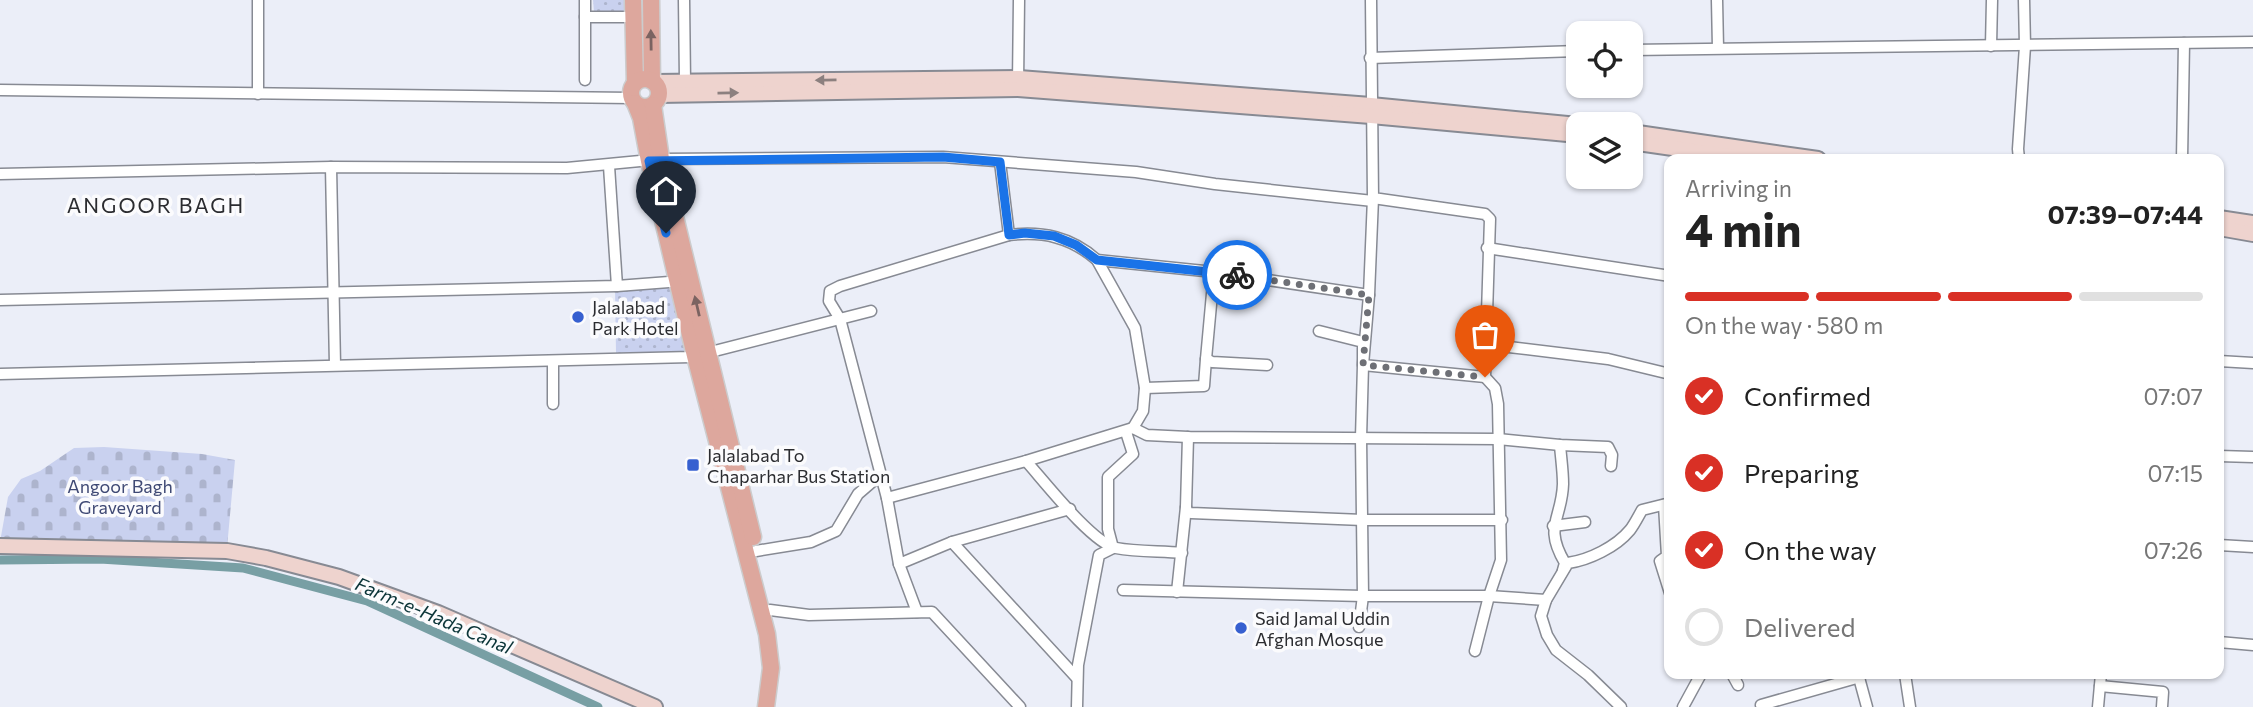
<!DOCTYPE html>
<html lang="en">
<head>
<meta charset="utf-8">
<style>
  body { margin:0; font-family:Commissioner,sans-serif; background:#f6f6f6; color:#222; height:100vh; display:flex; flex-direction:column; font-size:26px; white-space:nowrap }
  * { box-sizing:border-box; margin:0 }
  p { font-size:23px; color:#767676 }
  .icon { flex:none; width:38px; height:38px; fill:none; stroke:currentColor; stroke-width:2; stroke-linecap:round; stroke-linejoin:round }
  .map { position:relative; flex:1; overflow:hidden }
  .sheet { position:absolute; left:1664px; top:154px; width:560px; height:525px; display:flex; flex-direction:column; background:#fff; border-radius:14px; box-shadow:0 2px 5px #0004 }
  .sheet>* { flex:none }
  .tools { position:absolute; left:1566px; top:21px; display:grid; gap:14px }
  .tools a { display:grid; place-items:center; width:77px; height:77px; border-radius:14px; background:#fff; box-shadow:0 2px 5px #0004; font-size:35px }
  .pin { position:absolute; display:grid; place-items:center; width:60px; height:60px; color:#fff; margin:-72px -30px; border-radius:50% 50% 50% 0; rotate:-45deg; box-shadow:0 0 7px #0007 }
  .pin .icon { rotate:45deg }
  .courier { position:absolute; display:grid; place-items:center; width:70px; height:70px; margin:-35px; border:5px solid #1a73e8; border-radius:50%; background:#fff; color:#222; box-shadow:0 2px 9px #0007 }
  .overview em { font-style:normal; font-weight:700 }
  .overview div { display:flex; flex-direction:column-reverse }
  .overview { display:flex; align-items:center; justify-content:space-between; height:119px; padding:0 21px }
  h1 { font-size:46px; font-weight:700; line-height:52px }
  .bar { display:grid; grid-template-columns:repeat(4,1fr); gap:10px 7px; align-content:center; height:84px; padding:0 21px }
  .bar i { height:9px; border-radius:5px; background:#e0e0e0 }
  .bar .active { background:#d93025 }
  .bar p { grid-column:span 4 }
  ol { padding:0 21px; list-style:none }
  li { display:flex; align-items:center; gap:21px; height:77px }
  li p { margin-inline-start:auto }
  li .icon { padding:7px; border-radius:50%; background:#d93025; color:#fff; stroke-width:4 }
  li:last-child { color:#767676 }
  li i { width:38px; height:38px; border:4px solid #e0e0e0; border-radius:50% }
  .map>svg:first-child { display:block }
</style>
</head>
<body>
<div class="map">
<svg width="2253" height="707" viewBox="0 0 2253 707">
  <defs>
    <pattern id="cemetery-stones" width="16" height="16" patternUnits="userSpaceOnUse" patternTransform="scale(1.75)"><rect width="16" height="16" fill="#c9d1ef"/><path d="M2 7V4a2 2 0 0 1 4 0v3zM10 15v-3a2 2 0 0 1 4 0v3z" fill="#adb4cd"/></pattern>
    <pattern id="park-dots" width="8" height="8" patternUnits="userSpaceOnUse" patternTransform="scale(1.75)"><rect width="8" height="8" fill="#c9d1ef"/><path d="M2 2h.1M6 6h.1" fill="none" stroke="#adb4cd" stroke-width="1.8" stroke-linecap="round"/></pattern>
  </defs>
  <rect width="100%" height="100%" fill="#ebeef8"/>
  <polygon fill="url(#cemetery-stones)" points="104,447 202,454 235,460 227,548 0,542 8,497 21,479 40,471 74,448"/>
  <g fill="url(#park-dots)">
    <polygon points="593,0 625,0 626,14 594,12"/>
    <polygon points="675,287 688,353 616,353 615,289"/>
  </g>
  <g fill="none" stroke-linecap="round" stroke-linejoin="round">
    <polyline stroke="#789fa4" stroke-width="9" points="0,560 100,559 243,568 367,601 598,707"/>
    <g stroke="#878a93" stroke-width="13">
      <g id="street">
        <polyline points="258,0 258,94"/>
        <polyline points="585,0 585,80"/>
        <polyline points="684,0 685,81"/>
        <polyline points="1371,0 1373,198 1485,214 1490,219 1485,377 1495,388 1498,404 1501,560 1489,596 1475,651"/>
        <polyline points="1717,0 1718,48"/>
        <polyline points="585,17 633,17"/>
        <polyline points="1991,46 1992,0"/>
        <polyline points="1631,50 2253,42"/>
        <polyline points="1370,58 1578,51"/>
        <polyline points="1018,83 1019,0"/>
        <polyline points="0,90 632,98"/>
        <polyline points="2019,159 2018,149 2025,46 2024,0"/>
        <polyline points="2182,159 2184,43"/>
        <polyline points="1000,162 1009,235"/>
        <polyline points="609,166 617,286"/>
        <polyline points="331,167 335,365"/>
        <polyline points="0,174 331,167 567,168 661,159 943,157 1136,172 1215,184 1373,201"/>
        <polyline points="1487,248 1670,276"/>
        <path d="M1097,260C1071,237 1043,231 1009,235L840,286L830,291L829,301L840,319L887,498L1026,461L1133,428L1147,435L1188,437L1498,439L1560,445L1608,447L1612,455L1611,466"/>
        <polyline points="0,300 617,286 682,281"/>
        <polyline points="1319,331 1363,342 1363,365 1485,377"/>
        <polyline points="1486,347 1509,347 1608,359 1670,374"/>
        <polyline points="1206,359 1214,272"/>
        <polyline points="2219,361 2253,363"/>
        <polyline points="0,374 691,357 871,311"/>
        <polyline points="1145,388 1204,386 1206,359 1212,362 1267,365"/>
        <polyline points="553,404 553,362"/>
        <polyline points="1133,428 1143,411 1145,388 1135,328 1097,260 1214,272 1369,295"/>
        <polyline points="1188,437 1186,507 1187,512 1191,513 1363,520 1502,520"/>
        <path d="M1560,445C1561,458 1563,471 1563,484C1562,519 1543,526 1565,563L1563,570"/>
        <polyline points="2219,456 2253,457"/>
        <path d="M1026,461C1044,481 1092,543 1116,548C1137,552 1160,551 1182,553"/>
        <polyline points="887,498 899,564 917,612"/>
        <polyline points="1664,505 1667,556 1660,561 1670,593"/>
        <polyline points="1553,526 1585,522"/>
        <polyline points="952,542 1070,509"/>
        <polyline points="2219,545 2253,547"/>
        <polyline points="756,551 811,542 836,531 858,494 880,475"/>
        <polyline points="899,564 952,542 1076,677"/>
        <polyline points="1123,590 1363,596 1489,596 1546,600"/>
        <polyline points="1177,592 1186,507"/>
        <polyline points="770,610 809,615 932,612 1020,707"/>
        <polyline points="1359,627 1363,596 1361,438 1363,365 1369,295 1373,198"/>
        <polyline points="2219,642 2253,645"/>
        <polyline points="1732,674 1738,685"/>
        <polyline points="1858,674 1867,707"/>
        <polyline points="1905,674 1910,707"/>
        <polyline points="2100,686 2163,692 2162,707"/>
        <polyline points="1761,705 1860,677"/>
        <polyline points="1077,707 1078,665 1099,555 1113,548 1108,529 1108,477 1133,454 1126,432"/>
        <path d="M1621,707L1588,675L1556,650L1547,635L1541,616L1546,600L1568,563C1589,560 1616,547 1630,530C1634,525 1638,517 1642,510L1670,503"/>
        <polyline points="1683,707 1701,674"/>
        <polyline points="2098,707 2101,674"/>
      </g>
    </g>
    <g stroke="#878a93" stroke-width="18">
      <g id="secondary">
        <polyline points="654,82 1019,78 1371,105 1578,125"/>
        <polyline points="659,95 1018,89 1371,116 1578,135"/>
        <polyline points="1631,132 1818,159"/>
        <polyline points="1631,142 1749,159"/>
        <polyline points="2219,218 2253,223"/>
        <polyline points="2219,228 2253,234"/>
        <polyline points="0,546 227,551 266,558 339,577 438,613 655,707"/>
      </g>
    </g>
    <g stroke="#cccccd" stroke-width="19">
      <g id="primary">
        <polyline points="633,0 635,83"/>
        <polyline points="651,0 652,81"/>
        <circle cx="645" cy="93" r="14"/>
        <polyline points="635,103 641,118 649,161 695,356 767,634 771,668 766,707"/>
        <polyline points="653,105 661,159 753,537"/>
      </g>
    </g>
    <use href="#street" stroke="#fff" stroke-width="10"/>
    <use href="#secondary" stroke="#eed3ce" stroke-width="14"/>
    <use href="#primary" stroke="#dda79d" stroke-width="16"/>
  </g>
  <defs><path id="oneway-solid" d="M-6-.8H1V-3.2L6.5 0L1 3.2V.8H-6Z" transform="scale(1.75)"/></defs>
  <g fill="#7b6361">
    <use href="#oneway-solid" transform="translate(651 40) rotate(-91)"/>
    <use href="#oneway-solid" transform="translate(697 306) rotate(-103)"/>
  </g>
  <g fill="#8c807f">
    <use href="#oneway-solid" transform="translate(826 80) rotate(179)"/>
    <use href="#oneway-solid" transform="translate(728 93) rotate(-1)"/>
  </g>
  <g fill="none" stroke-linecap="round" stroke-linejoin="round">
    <polyline stroke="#6e7076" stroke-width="7" stroke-dasharray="0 12.6" points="1237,275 1369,295 1363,365 1485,377"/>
    <polyline stroke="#1a73e8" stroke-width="9" points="666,233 649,161 943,157 1000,162 1009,235 1025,233 1054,236 1076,245 1097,260 1237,275"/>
  </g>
  <g fill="#3760d0" stroke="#fbfbfd" stroke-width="2.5">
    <circle cx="578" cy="317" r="7"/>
    <rect x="686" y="458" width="14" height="14" rx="3.5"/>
    <circle cx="1241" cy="628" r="7"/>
  </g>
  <g text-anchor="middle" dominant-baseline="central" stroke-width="7" stroke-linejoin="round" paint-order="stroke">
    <g font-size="18" fill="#2b2c30" stroke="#fbfbfd" text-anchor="start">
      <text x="592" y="307">Jalalabad<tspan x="592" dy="21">Park Hotel</tspan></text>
      <text x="707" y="455">Jalalabad To<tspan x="707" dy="21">Chaparhar Bus Station</tspan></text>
      <text x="1255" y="618">Said Jamal Uddin<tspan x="1255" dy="21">Afghan Mosque</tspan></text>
    </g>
    <g font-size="18" fill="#3f4974" stroke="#fbfbfd">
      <text x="120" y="486">Angoor Bagh<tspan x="120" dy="21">Graveyard</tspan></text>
    </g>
    <g font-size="19" font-style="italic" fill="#0b3438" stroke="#fbfbfd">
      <text transform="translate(434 615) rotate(23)">Farm-e-Hada Canal</text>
    </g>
    <g font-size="21" letter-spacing="2" fill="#2b2c30" stroke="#fbfbfd">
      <text x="156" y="204">ANGOOR BAGH</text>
    </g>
  </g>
</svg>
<div class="tools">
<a><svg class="icon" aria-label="locate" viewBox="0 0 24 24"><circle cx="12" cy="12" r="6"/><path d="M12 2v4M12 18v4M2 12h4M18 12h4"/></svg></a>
<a><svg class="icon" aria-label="layers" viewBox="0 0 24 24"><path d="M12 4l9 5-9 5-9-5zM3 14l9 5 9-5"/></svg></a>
</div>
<div class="pin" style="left:1485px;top:377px;background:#ea580c"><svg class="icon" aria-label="bag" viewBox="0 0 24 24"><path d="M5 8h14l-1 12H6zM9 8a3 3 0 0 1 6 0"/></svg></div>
<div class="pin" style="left:666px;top:233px;background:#1f2937"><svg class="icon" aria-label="home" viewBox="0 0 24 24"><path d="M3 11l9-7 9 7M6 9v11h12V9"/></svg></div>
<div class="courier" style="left:1237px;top:275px"><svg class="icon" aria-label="bike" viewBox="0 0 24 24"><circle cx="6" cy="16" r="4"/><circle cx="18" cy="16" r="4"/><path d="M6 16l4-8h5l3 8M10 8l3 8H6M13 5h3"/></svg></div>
<section class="sheet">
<div class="overview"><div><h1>4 min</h1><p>Arriving in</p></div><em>07:39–07:44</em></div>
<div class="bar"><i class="active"></i><i class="active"></i><i class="active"></i><i></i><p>On the way · 580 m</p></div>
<ol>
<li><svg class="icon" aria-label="check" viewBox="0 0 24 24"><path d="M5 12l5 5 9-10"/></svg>Confirmed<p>07:07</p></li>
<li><svg class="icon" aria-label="check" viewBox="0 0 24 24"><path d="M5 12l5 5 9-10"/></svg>Preparing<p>07:15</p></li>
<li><svg class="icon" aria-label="check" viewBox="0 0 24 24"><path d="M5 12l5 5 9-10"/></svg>On the way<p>07:26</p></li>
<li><i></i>Delivered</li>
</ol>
</section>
</div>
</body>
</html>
